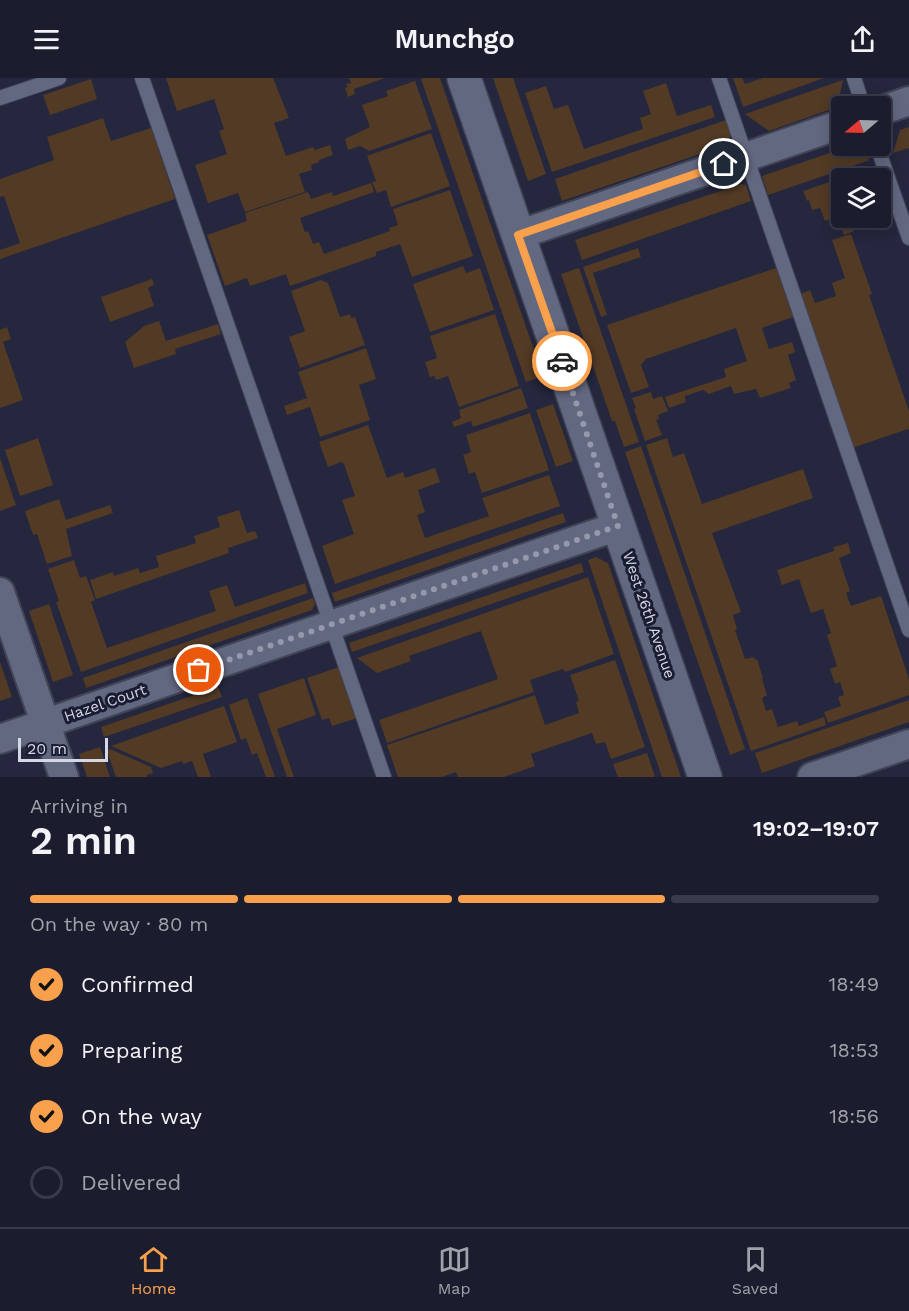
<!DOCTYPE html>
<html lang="en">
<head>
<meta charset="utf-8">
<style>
  body { margin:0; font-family:"Work Sans",sans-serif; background:#242636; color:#f1f3f6; height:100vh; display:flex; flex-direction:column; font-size:22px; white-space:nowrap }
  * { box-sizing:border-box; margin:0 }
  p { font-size:20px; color:#a0a2aa }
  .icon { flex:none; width:33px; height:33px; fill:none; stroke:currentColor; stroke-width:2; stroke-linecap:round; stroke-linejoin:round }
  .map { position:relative; height:699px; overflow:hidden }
  .side { display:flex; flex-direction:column; background:#1b1d2e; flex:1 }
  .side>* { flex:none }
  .needle { width:39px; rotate:251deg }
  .fabs { position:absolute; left:831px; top:18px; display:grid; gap:12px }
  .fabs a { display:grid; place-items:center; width:60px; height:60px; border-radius:6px; background:#1b1d2e; box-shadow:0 3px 15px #0003,0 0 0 2px #393b4a; font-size:30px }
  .scale { position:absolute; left:18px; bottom:15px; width:90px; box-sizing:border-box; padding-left:6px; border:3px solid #d4d7e6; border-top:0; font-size:16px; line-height:21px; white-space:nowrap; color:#d4d7e6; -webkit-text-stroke:4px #1a1d32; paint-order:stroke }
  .pin { position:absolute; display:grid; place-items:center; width:51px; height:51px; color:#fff; margin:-26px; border:3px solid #fff; border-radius:50%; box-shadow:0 2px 6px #0007 }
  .courier { position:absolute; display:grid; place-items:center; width:60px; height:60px; margin:-30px; border:4px solid #f8a04b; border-radius:50%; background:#fff; color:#222; box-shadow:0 2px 8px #0007 }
  .head em { font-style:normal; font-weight:600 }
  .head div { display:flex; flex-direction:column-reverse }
  .head { display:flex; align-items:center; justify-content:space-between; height:102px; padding:0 30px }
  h1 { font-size:39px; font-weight:600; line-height:45px }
  .bar { display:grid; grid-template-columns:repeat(4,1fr); gap:9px 6px; align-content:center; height:72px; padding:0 30px }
  .bar i { height:8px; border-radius:4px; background:#393b4a }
  .bar .on { background:#f8a04b }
  .bar p { grid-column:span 4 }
  ol { padding:0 30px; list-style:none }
  li { display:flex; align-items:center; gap:18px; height:66px }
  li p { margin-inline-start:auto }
  li .icon { padding:6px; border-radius:50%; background:#f8a04b; color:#111; stroke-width:4 }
  li:last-child { color:#a0a2aa }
  li i { width:33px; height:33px; border:3px solid #393b4a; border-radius:50% }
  header { display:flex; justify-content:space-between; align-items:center; height:78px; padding:0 30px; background:#1b1d2e; font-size:27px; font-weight:600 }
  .tab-bar { display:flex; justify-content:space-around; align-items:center; height:84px; border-top:2px solid #393b4a; background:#1b1d2e; font-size:16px; color:#a0a2aa }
  .tab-bar a { display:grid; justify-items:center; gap:3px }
  .tab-bar .on { color:#f8a04b }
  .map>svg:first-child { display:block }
</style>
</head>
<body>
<header><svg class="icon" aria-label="menu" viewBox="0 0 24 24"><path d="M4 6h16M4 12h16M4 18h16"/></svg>Munchgo<svg class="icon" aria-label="share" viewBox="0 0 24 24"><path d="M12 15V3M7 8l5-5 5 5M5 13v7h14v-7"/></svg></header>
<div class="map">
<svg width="909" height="699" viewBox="0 0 909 699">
  <rect width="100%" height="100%" fill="#24273d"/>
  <g fill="#523a25">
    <polygon points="166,0 273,0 289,40 274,45 286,78 313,69 315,72 330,67 333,77 319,82 319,84 311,87 312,92 299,96 305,114 245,134 238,115 208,125 195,87 227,76 219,53 224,51 214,21 177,33"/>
    <polygon points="349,0 385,0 354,11 355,16 348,19 345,10 348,9 346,6 351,5"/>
    <polygon points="424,0 440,0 543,298 526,304 421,1"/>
    <polygon points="493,0 513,0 546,96 528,103"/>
    <polygon points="733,0 742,0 745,6 763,0 824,0 743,29"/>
    <polygon points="91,1 97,21 50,37 43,17"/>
    <polygon points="843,2 837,29 769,53 745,36"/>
    <polygon points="415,3 432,51 369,73 360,68 348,72 345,61 370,49 362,27 388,18 386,13"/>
    <polygon points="666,5 677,38 711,27 715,39 552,94 525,15 546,8 554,31 568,27 584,71 643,51 640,40 651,36 643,13"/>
    <polygon points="103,40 111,63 151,50 175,121 0,181 0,172 20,165 4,118 0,119 0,101 54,82 47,59"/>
    <polygon points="726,42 731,57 726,67 562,123 555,101"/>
    <polygon points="909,49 909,70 893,75 900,52"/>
    <polygon points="431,55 450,108 391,129 386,112 377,115 372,104 376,103 367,78"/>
    <polygon points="850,68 870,82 768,117 762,98"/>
    <polygon points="874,89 878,100 842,100 842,140 850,140 854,153 844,157 838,139 825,143 820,130 812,132 809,122 807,123 803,113"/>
    <polygon points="371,105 374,114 300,140 305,154 308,153 313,166 319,164 324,176 390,153 389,150 398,147 393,131 450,112 473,178 412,199 400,166 376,174 376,178 290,208 286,196 250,208 247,200 225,208 207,157 247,143 245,135 308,114 311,121 332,114 333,118"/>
    <polygon points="741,106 746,107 751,123 582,182 575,162"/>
    <polygon points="851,156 872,216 869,217 909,333 909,352 908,351 852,370 798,217 810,212 815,225 836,218 832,205 845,200 832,162"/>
    <polygon points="638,170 641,179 593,195 607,237 601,239 583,189"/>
    <polygon points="463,188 466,195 480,190 494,232 430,254 413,206"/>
    <polygon points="579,190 639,364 624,369 615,343 612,343 561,196"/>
    <polygon points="776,190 793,239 762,250 769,271 792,264 795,274 788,277 796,302 789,305 791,310 760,320 756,311 734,316 731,308 709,316 703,312 685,318 686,324 669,330 665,319 726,299 724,291 747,283 736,250 646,281 641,287 649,309 631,315 607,247"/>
    <polygon points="152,201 154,207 148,210 154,228 110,244 101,219"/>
    <polygon points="321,202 328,205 340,239 350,236 351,240 355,239 365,267 300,290 289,259 305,253 291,213"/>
    <polygon points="495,236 519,308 459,329 448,298 436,302 434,298 430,299 425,284 437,280 430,258"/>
    <polygon points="159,243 166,263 218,246 221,256 175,271 176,276 134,290 125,264 144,248"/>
    <polygon points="7,249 11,261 3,264 23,322 0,330 0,252"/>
    <polygon points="366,270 376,301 359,307 370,342 320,359 310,329 287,337 284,328 307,320 298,294"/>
    <polygon points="521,310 528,330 473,349 471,343 454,349 452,344 461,340 459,332"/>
    <polygon points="651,314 653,321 662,318 668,333 658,337 659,341 656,342 662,357 645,363 634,331 636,330 632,320"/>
    <polygon points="553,326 573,383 556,389 536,332"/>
    <polygon points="530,335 549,392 482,415 475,394 469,396 463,377 471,374 466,357"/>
    <polygon points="368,347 387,400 403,394 405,400 435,390 440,404 418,412 425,434 417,437 425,460 489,438 482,420 549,397 560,428 335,506 322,468 354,456 342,422 355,418 344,386 341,384 328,389 319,364"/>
    <polygon points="38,360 53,407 20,418 5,372"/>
    <polygon points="667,360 673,379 684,375 702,426 803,391 813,420 712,455 741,534 733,537 737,551 735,552 745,581 754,579 755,582 757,581 763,600 762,601 767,617 762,620 766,633 772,631 778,649 797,643 799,648 824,639 826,647 751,673 646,367"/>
    <polygon points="641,368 745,671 730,677 625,374"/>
    <polygon points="0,380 16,427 0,433"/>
    <polygon points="59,421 66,442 110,427 113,435 66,451 72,478 47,486 37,456 33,457 25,433"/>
    <polygon points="239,432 247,455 255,453 258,460 228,470 229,475 96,521 90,502 113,494 114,498 138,490 140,495 159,489 156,478 196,465 194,458 220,449 217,439"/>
    <polygon points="563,435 566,444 335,524 332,515"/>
    <polygon points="848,465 851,475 839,480 850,513 846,515 851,528 881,518 909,601 909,617 828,645 824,634 841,628 838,619 844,617 840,604 835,606 830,591 837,588 827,557 831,555 823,531 811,535 799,501 782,507 777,492 834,473 834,469"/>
    <polygon points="596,479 608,485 681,699 662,699 588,482"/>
    <polygon points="74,482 80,500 86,498 95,522 91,524 107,570 216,533 209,513 227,507 235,529 305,505 308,515 81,594 56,524 59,523 48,491"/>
    <polygon points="581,485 584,494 352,574 349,565"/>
    <polygon points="588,499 614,576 565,594 563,591 530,602 534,614 387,665 379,642 498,601 481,553 409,578 411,583 377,595 357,580"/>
    <polygon points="313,520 315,526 312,532 86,610 83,600"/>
    <polygon points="49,526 73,597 53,604 29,533"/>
    <polygon points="615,582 645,669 611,681 605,664 596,666 592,655 531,676 535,688 504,699 458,699 456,694 442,699 398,699 387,667 535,617 545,647 579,635 576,624 579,623 570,597"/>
    <polygon points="0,584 12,619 0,623"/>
    <polygon points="339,589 357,640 332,648 329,640 322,642 307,600"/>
    <polygon points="304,600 316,637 277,651 294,699 287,699 258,616"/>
    <polygon points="218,609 222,619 104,659 101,649"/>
    <polygon points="247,620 275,699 266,699 257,675 252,677 246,660 241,662 229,627"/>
    <polygon points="909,622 909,644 762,695 755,675"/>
    <polygon points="224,628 237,664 203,676 211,699 198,699 192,683 183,686 182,683 161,690 111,668"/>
    <polygon points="100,669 110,699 87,699 79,676"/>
    <polygon points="110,671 151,689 153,695 147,697 147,699 116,699 107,673"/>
    <polygon points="647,675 655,699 618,699 613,686"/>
  </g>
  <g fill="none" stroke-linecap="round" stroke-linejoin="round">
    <g stroke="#414456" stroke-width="16">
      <g id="lane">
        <polyline points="142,0 384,699"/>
        <polyline points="719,0 909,552"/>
        <polyline points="854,0 863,28"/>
        <polyline points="0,20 59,0"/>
        <polyline points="877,68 909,160"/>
      </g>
    </g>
    <g stroke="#414456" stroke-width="32">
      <g id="street">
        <polyline points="880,33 909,23"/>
        <polyline points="518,157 842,46"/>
        <polyline points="0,514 64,699"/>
        <polyline points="0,661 618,448"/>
        <polyline points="812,699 909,666"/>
      </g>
    </g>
    <g stroke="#414456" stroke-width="36">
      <polyline id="secondary" points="464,0 705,699"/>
    </g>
    <use href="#lane" stroke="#636881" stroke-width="14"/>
    <use href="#street" stroke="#636881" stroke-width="28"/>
    <use href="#secondary" stroke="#636881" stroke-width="33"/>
  </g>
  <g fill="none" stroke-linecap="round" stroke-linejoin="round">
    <polyline stroke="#9699ab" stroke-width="6" stroke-dasharray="0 10.8" points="199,592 618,448 562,283"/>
    <polyline stroke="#f8a04b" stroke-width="8" points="562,283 518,157 724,86"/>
  </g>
  <g text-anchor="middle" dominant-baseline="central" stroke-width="6" stroke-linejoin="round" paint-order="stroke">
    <g font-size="15" fill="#d4d7e6" stroke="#1a1d32">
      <text transform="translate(649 537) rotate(71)">West 26th Avenue</text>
      <text transform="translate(105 625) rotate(-19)">Hazel Court</text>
    </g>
  </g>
</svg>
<div class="fabs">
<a><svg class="needle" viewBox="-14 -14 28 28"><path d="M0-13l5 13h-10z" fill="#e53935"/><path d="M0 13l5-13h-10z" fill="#a0a2aa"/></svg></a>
<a><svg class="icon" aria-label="layers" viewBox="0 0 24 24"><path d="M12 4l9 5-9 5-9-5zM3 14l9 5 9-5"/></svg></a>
</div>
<div class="scale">20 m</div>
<div class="pin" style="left:199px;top:592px;background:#ea580c"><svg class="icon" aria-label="bag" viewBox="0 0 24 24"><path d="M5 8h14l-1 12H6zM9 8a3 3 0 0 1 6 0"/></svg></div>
<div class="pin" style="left:724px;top:86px;background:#1f2937"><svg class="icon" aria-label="home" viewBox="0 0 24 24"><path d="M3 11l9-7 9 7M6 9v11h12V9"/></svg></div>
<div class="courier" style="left:562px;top:283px"><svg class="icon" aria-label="car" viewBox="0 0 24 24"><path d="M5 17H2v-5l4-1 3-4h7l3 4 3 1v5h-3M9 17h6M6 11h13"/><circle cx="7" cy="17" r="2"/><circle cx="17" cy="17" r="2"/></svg></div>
</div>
<section class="side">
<div class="head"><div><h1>2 min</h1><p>Arriving in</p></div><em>19:02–19:07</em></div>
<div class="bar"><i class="on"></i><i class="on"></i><i class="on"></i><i></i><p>On the way · 80 m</p></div>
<ol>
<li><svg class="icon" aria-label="check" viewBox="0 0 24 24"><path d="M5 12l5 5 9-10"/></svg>Confirmed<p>18:49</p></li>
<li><svg class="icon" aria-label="check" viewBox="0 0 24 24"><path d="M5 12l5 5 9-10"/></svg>Preparing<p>18:53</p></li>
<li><svg class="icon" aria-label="check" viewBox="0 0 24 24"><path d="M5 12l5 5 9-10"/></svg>On the way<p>18:56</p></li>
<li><i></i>Delivered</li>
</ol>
</section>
<nav class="tab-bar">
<a class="on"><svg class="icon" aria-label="home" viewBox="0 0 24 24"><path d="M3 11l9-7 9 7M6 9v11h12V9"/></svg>Home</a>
<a><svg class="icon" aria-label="map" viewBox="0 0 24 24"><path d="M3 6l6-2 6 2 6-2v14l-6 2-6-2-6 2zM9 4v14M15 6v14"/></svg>Map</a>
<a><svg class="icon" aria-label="saved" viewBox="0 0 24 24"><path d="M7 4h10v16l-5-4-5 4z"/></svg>Saved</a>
</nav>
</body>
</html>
